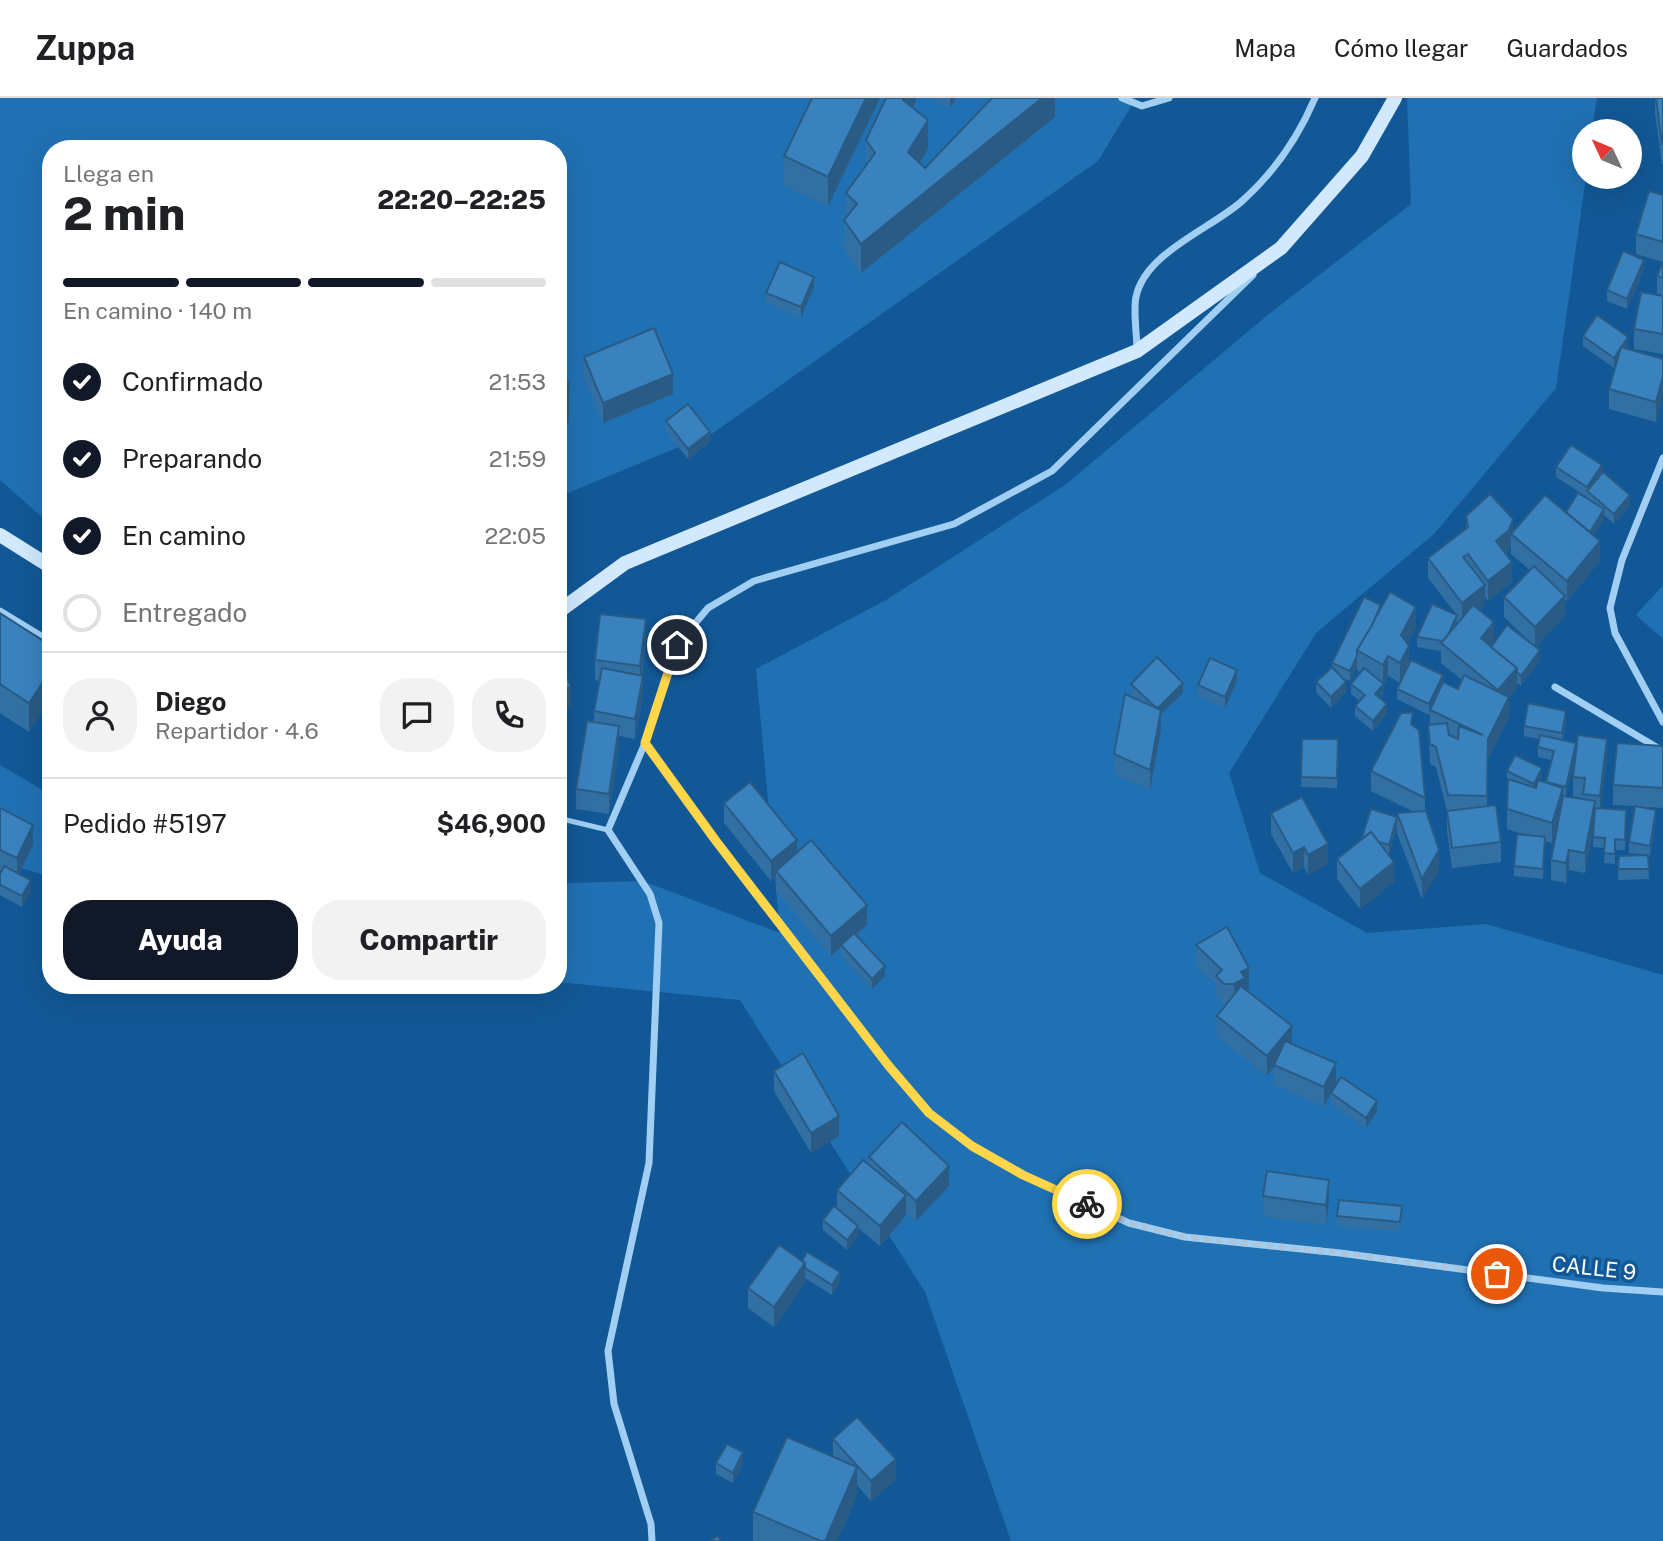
<!DOCTYPE html>
<html lang="es">
<head>
<meta charset="utf-8">
<style>
  body { margin:0; font-family:"Public Sans",sans-serif; background:#f2f2f2; color:#202124; height:100vh; display:flex; flex-direction:column; font-size:26px; white-space:nowrap }
  * { box-sizing:border-box; margin:0 }
  p { font-size:23px; color:#757577 }
  .icon { flex:none; width:38px; height:38px; fill:none; stroke:currentColor; stroke-width:2; stroke-linecap:round; stroke-linejoin:round }
  .map { position:relative; flex:1; overflow:hidden }
  .sheet { position:absolute; left:42px; top:42px; width:525px; height:854px; display:flex; flex-direction:column; background:#fff; border-radius:28px; box-shadow:0 7px 28px #0002 }
  .sheet>* { flex:none }
  .needle { width:46px; rotate:314deg }
  .tools { position:absolute; left:1572px; top:21px; display:grid; gap:14px }
  .tools a { display:grid; place-items:center; width:70px; height:70px; border-radius:50%; background:#fff; box-shadow:0 7px 28px #0002; font-size:35px }
  .pin { position:absolute; display:grid; place-items:center; width:60px; height:60px; color:#fff; margin:-30px; border:4px solid #fff; border-radius:50%; box-shadow:0 2px 7px #0007 }
  .courier { position:absolute; display:grid; place-items:center; width:70px; height:70px; margin:-35px; border:5px solid #ffd54a; border-radius:50%; background:#fff; color:#222; box-shadow:0 2px 9px #0007 }
  .overview em { font-style:normal; font-weight:800 }
  .overview div { display:flex; flex-direction:column-reverse }
  .overview { display:flex; align-items:center; justify-content:space-between; height:119px; padding:0 21px }
  h1 { font-size:46px; font-weight:800; line-height:52px }
  .bar { display:grid; grid-template-columns:repeat(4,1fr); gap:10px 7px; align-content:center; height:84px; padding:0 21px }
  .bar i { height:9px; border-radius:5px; background:#e0e0e0 }
  .bar .on { background:#111827 }
  .bar p { grid-column:span 4 }
  .line { display:flex; align-items:center; gap:18px; padding:0 21px; border-top:2px solid #e0e0e0 }
  .line div { flex:1 }
  .round { display:grid; place-items:center; flex:none; width:74px; height:74px; border-radius:28px; background:#f2f2f2 }
  ol { padding:0 21px; list-style:none }
  li { display:flex; align-items:center; gap:21px; height:77px }
  li p { margin-inline-start:auto }
  li .icon { padding:7px; border-radius:50%; background:#111827; color:#fff; stroke-width:4 }
  li:last-child { color:#757577 }
  li i { width:38px; height:38px; border:4px solid #e0e0e0; border-radius:50% }
  .action { display:flex; gap:14px; margin-top:auto; padding:14px 21px }
  .action a { flex:1; height:80px; border-radius:28px; background:#111827; color:#fff; font-size:28px; font-weight:800; line-height:80px; text-align:center }
  .action a+a { background:#f2f2f2; color:#202124 }
  header { display:flex; align-items:center; gap:42px; box-sizing:border-box; height:98px; padding:0 35px; background:#fff; border-bottom:2px solid #e0e0e0 }
  header strong { font-size:33px }
  nav { display:flex; gap:38px; margin-inline-start:auto; font-size:24px }
  .map>svg:first-child { display:block }
</style>
</head>
<body>
<header>
<strong>Zuppa</strong>
<nav><a>Mapa</a><a>Cómo llegar</a><a>Guardados</a></nav>
</header>
<div class="map">
<svg width="1663" height="1443" viewBox="0 0 1663 1443">
  <rect width="100%" height="100%" fill="#125896"/>
  <g fill="#2071b3">
    <polygon points="0,0 1136,0 1098,63 713,335 558,399 558,51 51,51 51,427 0,382"/>
    <polygon points="1407,0 1597,0 1592,33 1584,33 1584,79 1586,79 1556,290 1434,436 1316,535 1229,675 1260,775 1367,835 1486,826 1663,877 1663,1443 1011,1443 925,1194 740,902 558,884 558,782 567,785 643,783 780,835 756,571 886,502 1065,387 1269,216 1411,106"/>
    <polygon points="1663,487 1663,541 1636,517"/>
    <polygon points="0,667 51,697 51,779 0,764"/>
  </g>
  <g fill="none" stroke-linecap="round" stroke-linejoin="round">
    <g stroke="#a1cef3" stroke-width="5">
      <polyline points="0,512 51,543"/>
      <polyline points="558,720 608,732"/>
    </g>
    <g stroke="#a1cef3" stroke-width="7">
      <polyline points="1122,0 1142,8 1169,0"/>
      <path d="M1137,252C1137,237 1133,213 1136,199C1145,155 1210,131 1241,104C1274,75 1298,40 1315,0"/>
      <polyline points="1663,360 1622,462 1610,510 1615,535 1663,624"/>
      <polyline points="1555,589 1663,653"/>
      <polyline points="645,645 716,743 888,967 929,1015 972,1048 1023,1077 1129,1125 1185,1139 1340,1155 1603,1190 1663,1194"/>
      <polyline points="652,1443 651,1426 614,1306 608,1253 649,1065 659,825 650,796 608,732 645,645 677,547 708,510 754,483 954,426 1052,373 1253,177"/>
    </g>
    <g stroke="#d1e8fd" stroke-width="14">
      <polyline points="0,437 51,469"/>
      <polyline points="558,514 625,465 1137,253 1281,150 1362,58 1395,0"/>
    </g>
  </g>
  <g fill="#3270a3" fill-rule="evenodd">
    <polygon points="880,0 828,108 784,87 784,58"/>
    <polygon points="916,0 912,10 928,51 919,65 925,70 1042,0 1055,0 1055,19 861,175 844,151 846,95 866,67 866,42"/>
    <polygon points="933,0 956,0 950,10"/>
    <polygon points="1655,0 1663,0 1663,66 1662,66 1655,15"/>
    <polygon points="1663,97 1663,256 1634,251 1634,231 1657,197 1657,178 1663,164 1636,156 1636,136"/>
    <polygon points="1644,172 1627,211 1607,203 1607,192"/>
    <polygon points="814,189 801,219 766,205 766,195"/>
    <polygon points="1583,238 1628,249 1627,251 1663,261 1663,298 1656,324 1609,311 1609,291 1615,268 1614,270 1583,248"/>
    <polygon points="584,259 673,296 603,325 584,279"/>
    <polygon points="666,323 710,344 688,361 666,333"/>
    <path d="M1556,369L1602,376L1630,407L1614,426L1604,417V421L1594,437L1600,463L1567,503L1565,501V518L1536,548L1540,562L1521,588L1517,585V590L1509,600V619L1488,661L1487,708L1501,744V764L1452,770L1447,733V713L1436,669L1430,666L1428,627H1430V614L1429,617L1397,601V591L1400,585L1388,578L1384,586V596L1380,600L1387,616L1373,633L1355,618V608L1360,603L1351,596V586L1361,575L1357,572V568L1350,583L1342,580L1346,594L1331,610L1316,594V584L1332,570V565L1381,510L1416,529L1407,545L1409,565L1443,585L1458,591L1462,582L1441,565V553L1417,549V539L1456,516L1428,480V460L1466,431V418L1513,433L1566,414L1587,401V399L1556,379ZM1511,446V456L1530,472L1504,499V519L1530,544L1490,548L1494,544L1479,512L1485,507V499L1488,503L1512,484L1505,455L1509,452Z"/>
    <polygon points="0,515 51,548 51,636 46,634 46,608 29,634 0,615"/>
    <polygon points="646,541 642,578 643,598 635,641 619,638 619,648 609,716 576,711 576,691 594,624 594,613 599,583 595,582 595,562"/>
    <polygon points="1237,583 1225,610 1198,598 1198,587"/>
    <polygon points="1131,586 1183,595 1161,616 1161,632 1150,692 1114,676 1114,656 1136,601 1131,596"/>
    <path d="M1566,623L1563,642L1576,654L1607,661L1600,710L1626,722L1625,752H1615V766L1604,765L1605,750L1593,749L1594,728L1585,775L1569,772L1566,785L1551,782V762L1558,724L1552,745L1545,743L1543,781L1514,778V768L1526,737L1507,731V673L1542,680L1540,683L1546,685L1551,662L1538,659V649L1539,641L1524,638V628ZM1576,656L1573,679V699L1583,700V701L1566,698Z"/>
    <polygon points="1413,627 1425,700 1425,713 1439,772 1422,801 1397,735 1397,715 1414,714 1371,693 1371,673"/>
    <polygon points="1302,641 1338,641 1337,690 1301,689"/>
    <polygon points="1663,648 1663,710 1613,707 1613,687"/>
    <polygon points="724,705 797,755 867,827 856,837 885,878 872,891 841,858 841,849 831,858 776,793 776,779 771,783 724,725"/>
    <polygon points="0,710 33,747 19,776 31,793 22,809 0,797 0,776 2,773 0,772"/>
    <polygon points="1271,715 1328,766 1308,777 1304,769 1293,775 1271,736"/>
    <polygon points="1656,722 1650,758 1648,758 1649,781 1618,782 1619,758 1647,757 1629,755 1629,744"/>
    <polygon points="1397,729 1389,757 1394,784 1360,811 1337,781 1337,761 1362,741 1362,739"/>
    <polygon points="1196,847 1249,890 1246,892 1292,946 1336,985 1324,1009 1274,987 1274,969 1267,978 1217,938 1217,918 1226,906 1224,906 1216,898 1216,886 1196,867"/>
    <polygon points="774,973 839,1038 811,1055 774,993"/>
    <polygon points="1331,995 1377,1013 1366,1030 1331,1006"/>
    <polygon points="869,1059 949,1088 916,1123 906,1114 906,1117 880,1148 858,1130 858,1138 847,1152 823,1132 823,1122 837,1111 837,1092 869,1066"/>
    <polygon points="1263,1098 1329,1102 1326,1127 1263,1118"/>
    <polygon points="1337,1118 1402,1118 1400,1134 1337,1128"/>
    <polygon points="802,1163 840,1184 832,1197 805,1180 805,1185 774,1229 748,1210 748,1190"/>
    <polygon points="833,1341 896,1381 871,1403 857,1387 857,1398 837,1443 753,1443 753,1414 833,1359"/>
    <polygon points="716,1365 743,1365 733,1385 716,1376"/>
  </g>
  <g fill="#295b85">
    <polygon points="866,0 880,0 828,108 828,79"/>
    <polygon points="903,0 916,0 916,2 903,31"/>
    <polygon points="950,0 956,0 950,10"/>
    <polygon points="1042,0 1055,0 1055,19 861,175 861,146"/>
    <polygon points="928,22 928,51 908,84 908,54"/>
    <polygon points="1644,162 1644,172 1627,211 1627,201"/>
    <polygon points="814,179 814,189 801,219 801,209"/>
    <polygon points="1628,239 1628,249 1614,270 1614,260"/>
    <polygon points="673,276 673,296 603,325 603,305"/>
    <polygon points="1663,278 1663,298 1656,324 1656,304"/>
    <polygon points="569,286 569,324 558,330 558,292"/>
    <polygon points="710,334 710,344 688,361 688,351"/>
    <polygon points="1602,367 1602,377 1587,393 1587,399 1587,389"/>
    <polygon points="1630,397 1630,407 1614,426 1614,416"/>
    <polygon points="1604,411 1604,421 1590,445 1590,435"/>
    <polygon points="1513,421 1513,437 1511,436 1511,446 1509,452 1496,463 1496,443"/>
    <polygon points="1600,443 1600,463 1567,503 1567,483"/>
    <polygon points="1512,464 1512,484 1488,503 1488,483"/>
    <polygon points="1485,487 1485,507 1462,525 1462,505"/>
    <polygon points="1565,498 1565,518 1535,549 1535,529"/>
    <polygon points="1416,509 1416,529 1401,557 1401,537"/>
    <polygon points="1457,517 1457,527 1445,543"/>
    <polygon points="646,521 646,541 640,588 640,568"/>
    <polygon points="1494,524 1494,544 1481,560 1481,540"/>
    <polygon points="1409,548 1409,568 1400,585 1400,565"/>
    <polygon points="1540,552 1540,562 1521,588 1521,578"/>
    <polygon points="1357,558 1357,568 1350,583 1350,573"/>
    <polygon points="1388,558 1388,578 1383,587 1383,567"/>
    <polygon points="1517,570 1517,590 1509,600 1509,619 1488,661 1487,718 1488,641 1498,612 1498,592"/>
    <polygon points="51,572 51,601 46,604 46,608 29,634 29,605"/>
    <polygon points="1237,572 1237,583 1225,610 1225,599"/>
    <polygon points="1443,577 1443,587 1430,612 1429,617 1429,606"/>
    <polygon points="643,578 643,598 635,641 635,621"/>
    <polygon points="1346,584 1346,594 1331,610 1331,599"/>
    <polygon points="1183,585 1183,595 1161,616 1161,632 1150,692 1150,672 1157,611"/>
    <polygon points="1384,586 1384,596 1375,606 1375,596"/>
    <polygon points="571,589 571,609 558,615 558,595"/>
    <polygon points="1387,606 1387,616 1373,633 1373,623"/>
    <polygon points="1566,613 1566,623 1562,645 1562,635"/>
    <polygon points="619,628 619,648 609,716 609,696"/>
    <polygon points="1607,641 1607,661 1600,718 1600,698"/>
    <polygon points="1576,645 1576,655 1566,699 1566,689"/>
    <polygon points="559,650 559,670 558,672 558,652"/>
    <polygon points="1542,670 1542,680 1534,696 1534,686"/>
    <polygon points="1563,690 1563,710 1552,745 1552,725"/>
    <polygon points="1595,703 1595,723 1585,775 1585,755"/>
    <polygon points="1656,712 1656,722 1650,758 1650,748"/>
    <polygon points="1397,719 1397,729 1389,758 1389,747"/>
    <polygon points="33,727 33,747 17,780 17,760"/>
    <polygon points="797,742 797,762 776,773 776,779 771,783 771,763"/>
    <polygon points="1328,746 1328,766 1308,777 1308,757"/>
    <polygon points="1304,749 1304,769 1293,775 1293,755"/>
    <polygon points="1439,752 1439,772 1422,801 1422,781"/>
    <polygon points="1569,752 1569,772 1566,785 1566,765"/>
    <polygon points="1394,764 1394,784 1360,811 1360,791"/>
    <polygon points="31,782 31,793 22,809 22,798"/>
    <polygon points="867,807 867,827 842,848 841,847 841,849 831,858 831,838"/>
    <polygon points="885,868 885,878 872,891 872,881"/>
    <polygon points="1249,870 1249,890 1245,892 1234,906 1234,886 1241,874"/>
    <polygon points="1292,928 1292,948 1274,967 1274,969 1267,978 1267,958"/>
    <polygon points="1336,965 1336,985 1324,1009 1324,989"/>
    <polygon points="1377,1003 1377,1013 1366,1030 1366,1020"/>
    <polygon points="839,1018 839,1038 811,1055 811,1035"/>
    <polygon points="949,1068 949,1088 916,1123 916,1103"/>
    <polygon points="1329,1082 1329,1102 1326,1127 1326,1107"/>
    <polygon points="906,1097 906,1117 880,1148 880,1128"/>
    <polygon points="858,1128 858,1138 847,1152 847,1142"/>
    <polygon points="805,1165 805,1185 774,1229 774,1209"/>
    <polygon points="840,1174 840,1184 832,1197 832,1187"/>
    <polygon points="743,1354 743,1365 733,1385 733,1375"/>
    <polygon points="896,1361 896,1381 871,1403 871,1383"/>
    <polygon points="857,1369 857,1398 837,1443 825,1443"/>
  </g>
  <g fill="#3a82be" stroke="#295b85" stroke-width="2">
    <polygon points="812,0 866,0 828,79 784,58"/>
    <polygon points="886,0 903,0 903,2 928,22 908,54 925,70 992,0 1042,0 861,146 844,122 857,106 846,95 875,55 866,42"/>
    <polygon points="1656,0 1663,0 1663,46 1662,46"/>
    <polygon points="1649,93 1663,97 1663,144 1636,136"/>
    <polygon points="1623,153 1644,162 1627,201 1607,192"/>
    <polygon points="780,164 814,179 801,209 766,195"/>
    <polygon points="1663,164 1663,180 1657,178"/>
    <polygon points="1641,194 1663,198 1663,236 1634,231"/>
    <polygon points="1597,217 1628,239 1614,260 1583,238"/>
    <polygon points="654,230 673,276 603,305 584,259"/>
    <polygon points="1621,249 1663,261 1663,278 1656,304 1609,291"/>
    <polygon points="558,267 569,286 558,292"/>
    <polygon points="688,306 710,334 688,351 666,323"/>
    <polygon points="1571,347 1602,367 1587,389 1556,369"/>
    <polygon points="1603,374 1630,397 1614,416 1587,393"/>
    <polygon points="1578,395 1604,411 1590,434 1566,414"/>
    <polygon points="1490,396 1513,421 1509,432 1496,443 1512,464 1488,483 1468,456 1463,459 1485,487 1462,505 1428,460 1468,429 1466,418"/>
    <polygon points="1545,397 1600,443 1567,483 1511,436"/>
    <polygon points="1534,468 1565,498 1535,529 1504,499"/>
    <polygon points="1390,494 1416,509 1401,537 1409,548 1400,565 1388,558 1383,567 1357,552"/>
    <polygon points="1364,499 1381,507 1372,527 1357,552 1357,558 1350,573 1332,565"/>
    <polygon points="1432,506 1457,517 1448,537 1443,543 1417,539"/>
    <polygon points="1473,507 1494,524 1481,540 1517,570 1498,592 1441,545"/>
    <polygon points="0,515 51,548 51,572 29,605 0,586"/>
    <polygon points="600,516 646,521 640,568 595,562"/>
    <polygon points="1507,527 1540,552 1521,578 1517,574 1517,570 1491,549"/>
    <polygon points="558,558 571,589 558,595"/>
    <polygon points="1157,559 1183,585 1158,610 1154,608 1131,586"/>
    <polygon points="1210,560 1237,572 1225,599 1198,587"/>
    <polygon points="1411,562 1443,577 1429,606 1397,591"/>
    <polygon points="1332,569 1346,584 1331,599 1316,584"/>
    <polygon points="602,570 643,578 635,621 594,613"/>
    <polygon points="1364,570 1384,586 1375,596 1387,606 1373,623 1355,608 1365,597 1351,586"/>
    <polygon points="1464,577 1509,599 1488,641 1487,698 1448,697 1436,649 1430,646 1428,627 1447,625 1449,637 1458,641 1459,628 1483,637 1430,612 1443,584 1458,591"/>
    <polygon points="51,595 51,607 46,604"/>
    <polygon points="1125,596 1161,612 1150,672 1114,656"/>
    <polygon points="1528,605 1566,613 1562,635 1524,628"/>
    <polygon points="1401,615 1413,615 1411,626 1419,632 1425,700 1371,673"/>
    <polygon points="587,623 619,628 609,696 576,691"/>
    <polygon points="1540,637 1576,645 1566,689 1546,684 1554,653 1538,649"/>
    <polygon points="1578,637 1607,641 1600,698 1583,696 1585,680 1573,679"/>
    <polygon points="1302,641 1338,641 1337,680 1301,679"/>
    <polygon points="1617,645 1663,648 1663,690 1613,687"/>
    <polygon points="1515,657 1542,670 1534,686 1507,673"/>
    <polygon points="1508,681 1536,690 1538,682 1563,690 1552,725 1507,711"/>
    <polygon points="750,684 797,742 771,763 724,705"/>
    <polygon points="1563,698 1595,703 1585,755 1569,752 1566,765 1551,762"/>
    <polygon points="1302,699 1328,746 1308,757 1304,749 1293,755 1271,715"/>
    <polygon points="1496,707 1501,744 1452,750 1447,713"/>
    <polygon points="1635,708 1656,712 1650,748 1629,744"/>
    <polygon points="0,710 33,727 17,760 0,752"/>
    <polygon points="1595,710 1626,712 1625,742 1615,741 1615,756 1604,755 1605,740 1593,739"/>
    <polygon points="1371,711 1397,719 1389,747 1379,744 1371,734 1364,739 1362,739"/>
    <polygon points="1426,713 1439,752 1422,781 1397,715"/>
    <polygon points="1371,734 1394,764 1360,791 1337,761"/>
    <polygon points="1517,736 1545,739 1543,771 1514,768"/>
    <polygon points="811,742 867,807 831,838 776,773"/>
    <polygon points="1648,757 1649,771 1618,771 1619,758"/>
    <polygon points="4,768 31,782 22,798 0,787 0,776"/>
    <polygon points="1227,829 1249,870 1241,874 1245,880 1234,886 1224,886 1216,878 1222,872 1196,847"/>
    <polygon points="854,835 885,868 872,881 841,847"/>
    <polygon points="1241,888 1292,928 1267,958 1217,918"/>
    <polygon points="1285,943 1336,965 1324,989 1274,967"/>
    <polygon points="803,955 839,1018 811,1035 774,973"/>
    <polygon points="1341,979 1377,1003 1366,1020 1331,995"/>
    <polygon points="902,1024 949,1068 916,1103 869,1059"/>
    <polygon points="863,1062 906,1097 880,1128 837,1092"/>
    <polygon points="1267,1073 1329,1082 1326,1107 1263,1098"/>
    <polygon points="1339,1102 1402,1108 1400,1124 1337,1118"/>
    <polygon points="834,1108 858,1128 847,1142 823,1122"/>
    <polygon points="779,1147 805,1165 774,1209 748,1190"/>
    <polygon points="807,1154 840,1174 832,1187 805,1170 805,1165 802,1163"/>
    <polygon points="857,1319 896,1361 871,1383 833,1341"/>
    <polygon points="787,1339 857,1369 825,1443 821,1443 753,1414"/>
    <polygon points="727,1346 743,1354 733,1375 716,1365"/>
    <polygon points="718,1438 721,1443 710,1443"/>
  </g>
  <g fill="none" stroke-linecap="round" stroke-linejoin="round">
    <polyline stroke="#acc5da" stroke-width="7" stroke-dasharray="0 12.6" points="1087,1106 1129,1125 1185,1139 1340,1155 1497,1176"/>
    <polyline stroke="#ffd54a" stroke-width="9" points="677,547 645,645 716,743 825,885 888,967 929,1015 972,1048 1023,1077 1087,1106"/>
  </g>
  <g text-anchor="middle" dominant-baseline="central" stroke-width="7" stroke-linejoin="round" paint-order="stroke">
    <g font-size="21" fill="#fff" stroke="#125896">
      <text transform="translate(1594 1170) rotate(6)">CALLE 9</text>
    </g>
  </g>
</svg>
<div class="tools">
<a><svg class="needle" viewBox="-14 -14 28 28"><path d="M0-13l5 13h-10z" fill="#e53935"/><path d="M0 13l5-13h-10z" fill="#757577"/></svg></a>
</div>
<div class="pin" style="left:1497px;top:1176px;background:#ea580c"><svg class="icon" aria-label="bag" viewBox="0 0 24 24"><path d="M5 8h14l-1 12H6zM9 8a3 3 0 0 1 6 0"/></svg></div>
<div class="pin" style="left:677px;top:547px;background:#1f2937"><svg class="icon" aria-label="home" viewBox="0 0 24 24"><path d="M3 11l9-7 9 7M6 9v11h12V9"/></svg></div>
<div class="courier" style="left:1087px;top:1106px"><svg class="icon" aria-label="bike" viewBox="0 0 24 24"><circle cx="6" cy="16" r="4"/><circle cx="18" cy="16" r="4"/><path d="M6 16l4-8h5l3 8M10 8l3 8H6M13 5h3"/></svg></div>
<section class="sheet">
<div class="overview"><div><h1>2 min</h1><p>Llega en</p></div><em>22:20–22:25</em></div>
<div class="bar"><i class="on"></i><i class="on"></i><i class="on"></i><i></i><p>En camino · 140 m</p></div>
<ol>
<li><svg class="icon" aria-label="check" viewBox="0 0 24 24"><path d="M5 12l5 5 9-10"/></svg>Confirmado<p>21:53</p></li>
<li><svg class="icon" aria-label="check" viewBox="0 0 24 24"><path d="M5 12l5 5 9-10"/></svg>Preparando<p>21:59</p></li>
<li><svg class="icon" aria-label="check" viewBox="0 0 24 24"><path d="M5 12l5 5 9-10"/></svg>En camino<p>22:05</p></li>
<li><i></i>Entregado</li>
</ol>
<div class="line" style="height:126px"><a class="round"><svg class="icon" aria-label="person" viewBox="0 0 24 24"><circle cx="12" cy="8" r="4"/><path d="M4 21q1-7 8-7t8 7"/></svg></a><div><b>Diego</b><p>Repartidor · 4.6</p></div><a class="round"><svg class="icon" aria-label="chat" viewBox="0 0 24 24"><path d="M4 5h16v11H9l-5 4z"/></svg></a><a class="round"><svg class="icon" aria-label="phone" viewBox="0 0 24 24"><path d="M5 4h4l2 5-3 2q2 4 5 5l2-3 5 2v4C11 20 4 13 5 4z"/></svg></a></div>
<div class="line" style="height:91px"><div>Pedido #5197</div><b>$46,900</b></div>
<div class="action"><a>Ayuda</a><a>Compartir</a></div>
</section>
</div>
</body>
</html>
